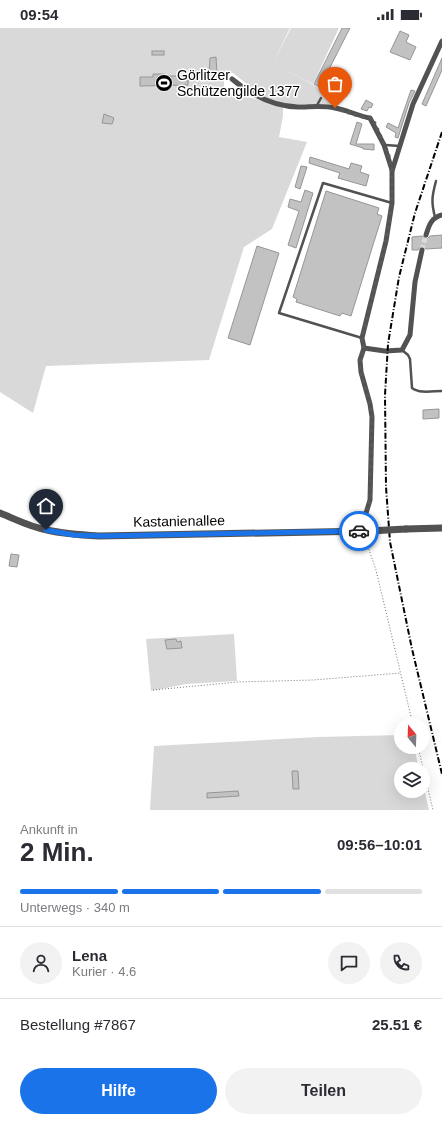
<!DOCTYPE html>
<html lang="de">
<head>
<meta charset="utf-8">
<style>
  body { margin:0; font-family:Arial,sans-serif; background:#f2f2f3; color:#2b2b33; height:100vh; display:flex; flex-direction:column; font-size:15px; white-space:nowrap }
  * { box-sizing:border-box; margin:0 }
  p { font-size:13px; color:#7c7c81 }
  .icon { flex:none; width:22px; height:22px; fill:none; stroke:currentColor; stroke-width:2; stroke-linecap:round; stroke-linejoin:round }
  .map { position:relative; height:782px; overflow:hidden }
  .panel { display:flex; flex-direction:column; background:#fff; flex:1 }
  .panel>* { flex:none }
  .needle { width:26px; rotate:341deg }
  .fabs { position:absolute; left:394px; top:690px; display:grid; gap:8px }
  .fabs a { display:grid; place-items:center; width:36px; height:36px; border-radius:50%; background:#fff; box-shadow:0 4px 16px #0002; font-size:20px }
  .pin { position:absolute; display:grid; place-items:center; width:34px; height:34px; color:#fff; margin:-41px -17px; border-radius:50% 50% 50% 0; rotate:-45deg; box-shadow:0 0 4px #0007 }
  .pin .icon { rotate:45deg }
  .courier { position:absolute; display:grid; place-items:center; width:40px; height:40px; margin:-20px; border:3px solid #1a73e8; border-radius:50%; background:#fff; color:#222; box-shadow:0 1px 5px #0007 }
  .head em { font-style:normal; font-weight:600 }
  .head div { display:flex; flex-direction:column-reverse }
  .head { display:flex; align-items:center; justify-content:space-between; height:68px; padding:0 20px }
  h1 { font-size:26px; font-weight:600; line-height:30px }
  .bar { display:grid; grid-template-columns:repeat(4,1fr); gap:6px 4px; align-content:center; height:48px; padding:0 20px }
  .bar i { height:5px; border-radius:3px; background:#e1e1e2 }
  .bar .current { background:#1a73e8 }
  .bar p { grid-column:span 4 }
  .line { display:flex; align-items:center; gap:10px; padding:0 20px; border-top:1px solid #e1e1e2 }
  .line div { flex:1 }
  .round { display:grid; place-items:center; flex:none; width:42px; height:42px; border-radius:21px; background:#f2f2f3 }
  .primary-button { display:flex; gap:8px; margin-top:auto; padding:8px 20px }
  .primary-button a { flex:1; height:46px; border-radius:24px; background:#1a73e8; color:#fff; font-size:16px; font-weight:600; line-height:46px; text-align:center }
  .primary-button a+a { background:#f2f2f3; color:#2b2b33 }
  .status { display:flex; justify-content:space-between; align-items:center; height:28px; padding:0 20px; background:#fff; direction:ltr }
  .status svg { height:11px; fill:currentColor }
  .map>svg:first-child { display:block }
</style>
</head>
<body>
<div class="status"><b>09:54</b><svg viewBox="0 0 49 12"><path d="M0 12V9h3v3zM5 12V6h3v6zM10 12V3h3v9zM15 12V0h3v12zM26 1h20v11H26zM47 4h2v5h-2z"/></svg></div>
<div class="map">
<svg width="442" height="782" viewBox="0 0 442 782">
  <rect width="100%" height="100%" fill="#fff"/>
  <g fill="#d9d9d9">
    <polygon points="0,0 290,0 273,35 291,0 339,0 313,56 276,37 333,67 333,77 283,76 267,72 233,45 224,46 224,65 248,69 283,79 283,88 279,109 307,114 272,201 244,219 209,332 46,338 33,385 0,364"/>
    <polygon points="234,606 237,653 186,656 151,663 146,611"/>
    <polygon points="401,707 401,719 414,719 419,741 401,741 401,763 423,763 423,756 429,782 150,782 154,718 318,709"/>
  </g>
  <g fill="#c2c2c2" stroke="#969696">
    <polygon points="342,0 350,0 320,59 314,56"/>
    <polygon points="400,3 409,7 406,14 416,19 410,32 390,24"/>
    <rect x="152" y="23" width="12" height="4"/>
    <polygon points="216,29 217,46 209,46 210,30"/>
    <polygon points="442,30 442,42 426,78 422,76"/>
    <polygon points="153,46 164,46 164,48 188,48 188,57 140,58 140,49 153,49"/>
    <polygon points="411,62 415,63 409,75 398,110 395,109 396,105 386,99 388,95 398,100"/>
    <polygon points="366,72 373,76 371,80 369,79 367,83 361,81"/>
    <polygon points="104,86 114,90 112,96 102,95"/>
    <polygon points="357,94 362,96 356,116 374,116 374,122 363,121 363,120 350,116"/>
    <polygon points="310,129 349,141 351,135 362,138 360,144 369,147 366,158 338,150 340,145 309,135"/>
    <polygon points="301,138 307,139 300,161 295,159"/>
    <polygon points="305,162 313,165 296,220 288,217 299,183 288,179 290,171 301,174"/>
    <polygon points="326,163 379,180 377,186 382,188 351,288 342,285 340,288 296,274 297,271 293,269"/>
    <polygon points="442,207 442,220 426,221 424,219 421,218 418,222 412,222 412,209 422,208 427,211 430,208"/>
    <polygon points="257,218 279,225 250,317 228,310"/>
    <polygon points="439,381 439,390 423,391 423,382"/>
    <polygon points="11,526 19,527 17,539 9,538"/>
    <polygon points="176,611 177,614 181,613 182,620 167,621 165,612"/>
    <polygon points="292,743 298,743 299,761 293,761"/>
    <polygon points="238,763 239,768 207,770 207,765"/>
  </g>
  <g fill="none" stroke-linecap="round" stroke-linejoin="round">
    <polyline stroke="#d9d9d9" stroke-width="5" stroke-dasharray="5 2.5" stroke-linecap="butt" points="422,222 426,207"/>
    <g stroke="#747474" stroke-width="1" stroke-dasharray="1 2" stroke-linecap="butt">
      <polyline points="188,53 226,50"/>
      <polyline points="365,510 376,542 413,697"/>
      <polyline points="153,662 238,654 313,652 401,645"/>
      <polyline points="418,719 433,782"/>
    </g>
    <g stroke="#525252" stroke-width="2.5">
      <polyline points="316,79 321,70"/>
      <polyline points="385,117 400,118"/>
      <path d="M435,189C431,174 432,168 436,153"/>
      <polyline points="362,310 279,285 323,155 392,175"/>
      <path d="M402,322L408,327L410,331L412,360C420,366 433,363 442,363"/>
    </g>
    <g stroke="#525252" stroke-width="5">
      <path d="M232,51C251,67 273,78 298,79C310,79 323,77 335,80C347,82 358,88 370,90L384,117L392,142"/>
      <path d="M426,207C429,197 431,190 442,187"/>
      <polyline points="364,320 385,323 402,322 410,307 415,254 422,222"/>
      <polyline points="363,503 363,495 370,472 372,389 370,376 361,344 360,332 364,320 362,310 386,213 392,175 392,143 413,76 442,13"/>
    </g>
    <g stroke="#525252" stroke-width="7">
      <path d="M0,485C15,491 30,499 47,502C64,506 81,507 99,508L369,503"/>
      <polyline points="406,501 442,500"/>
    </g>
    <polyline stroke="#000" stroke-width="2" stroke-dasharray="6 2 1 2" stroke-linecap="butt" points="442,104 415,185 399,249 388,316 385,367 386,459 390,514 412,621 442,746"/>
    <polyline stroke="#525252" stroke-width="7" points="369,503 406,501"/>
  </g>
  <g fill="none" stroke-linecap="round" stroke-linejoin="round">
    <polyline stroke="#595959" stroke-width="4" stroke-dasharray="0 7.2" points="335,80 359,88 370,90 374,94 388,125 392,143 392,175 386,213 362,310 364,320 360,332 361,344 370,376 372,389 370,472 363,495 363,503 359,503"/>
    <polyline stroke="#1a73e8" stroke-width="5" points="46,502 74,507 99,508 359,503"/>
  </g>
  <defs>
    <g id="stadium-disc" transform="scale(0.9)"><circle r="9.5" fill="#000" stroke="#fff"/><path d="M0-5a6.5 5 0 1 0 0 10a6.5 5 0 1 0 0-10ZM-3.5-1.8h7v3.6h-7Z" fill="#fff"/></g>
  </defs>
  <g fill-rule="evenodd">
    <use href="#stadium-disc" x="164" y="55"/>
  </g>
  <g text-anchor="middle" dominant-baseline="central" stroke-width="3" stroke-linejoin="round" paint-order="stroke">
    <g font-size="14" fill="#000" stroke="#fff" text-anchor="start">
      <text x="177" y="47">Görlitzer<tspan x="177" dy="16">Schützengilde 1377</tspan></text>
    </g>
    <g font-size="14" fill="#000" stroke="#fff">
      <text transform="translate(179 493) rotate(-1)">Kastanienallee</text>
    </g>
  </g>
</svg>
<div class="fabs">
<a><svg class="needle" viewBox="-14 -14 28 28"><path d="M0-13l5 13h-10z" fill="#e53935"/><path d="M0 13l5-13h-10z" fill="#7c7c81"/></svg></a>
<a><svg class="icon" aria-label="layers" viewBox="0 0 24 24"><path d="M12 4l9 5-9 5-9-5zM3 14l9 5 9-5"/></svg></a>
</div>
<div class="pin" style="left:335px;top:80px;background:#ea580c"><svg class="icon" aria-label="bag" viewBox="0 0 24 24"><path d="M5 8h14l-1 12H6zM9 8a3 3 0 0 1 6 0"/></svg></div>
<div class="pin" style="left:46px;top:502px;background:#1f2937"><svg class="icon" aria-label="home" viewBox="0 0 24 24"><path d="M3 11l9-7 9 7M6 9v11h12V9"/></svg></div>
<div class="courier" style="left:359px;top:503px"><svg class="icon" aria-label="car" viewBox="0 0 24 24"><path d="M5 17H2v-5l4-1 3-4h7l3 4 3 1v5h-3M9 17h6M6 11h13"/><circle cx="7" cy="17" r="2"/><circle cx="17" cy="17" r="2"/></svg></div>
</div>
<section class="panel">
<div class="head"><div><h1>2 Min.</h1><p>Ankunft in</p></div><em>09:56–10:01</em></div>
<div class="bar"><i class="current"></i><i class="current"></i><i class="current"></i><i></i><p>Unterwegs · 340 m</p></div>
<div class="line" style="height:72px"><a class="round"><svg class="icon" aria-label="person" viewBox="0 0 24 24"><circle cx="12" cy="8" r="4"/><path d="M4 21q1-7 8-7t8 7"/></svg></a><div><b>Lena</b><p>Kurier · 4.6</p></div><a class="round"><svg class="icon" aria-label="chat" viewBox="0 0 24 24"><path d="M4 5h16v11H9l-5 4z"/></svg></a><a class="round"><svg class="icon" aria-label="phone" viewBox="0 0 24 24"><path d="M5 4h4l2 5-3 2q2 4 5 5l2-3 5 2v4C11 20 4 13 5 4z"/></svg></a></div>
<div class="line" style="height:52px"><div>Bestellung #7867</div><b>25.51 €</b></div>
<div class="primary-button"><a>Hilfe</a><a>Teilen</a></div>
</section>
</body>
</html>
